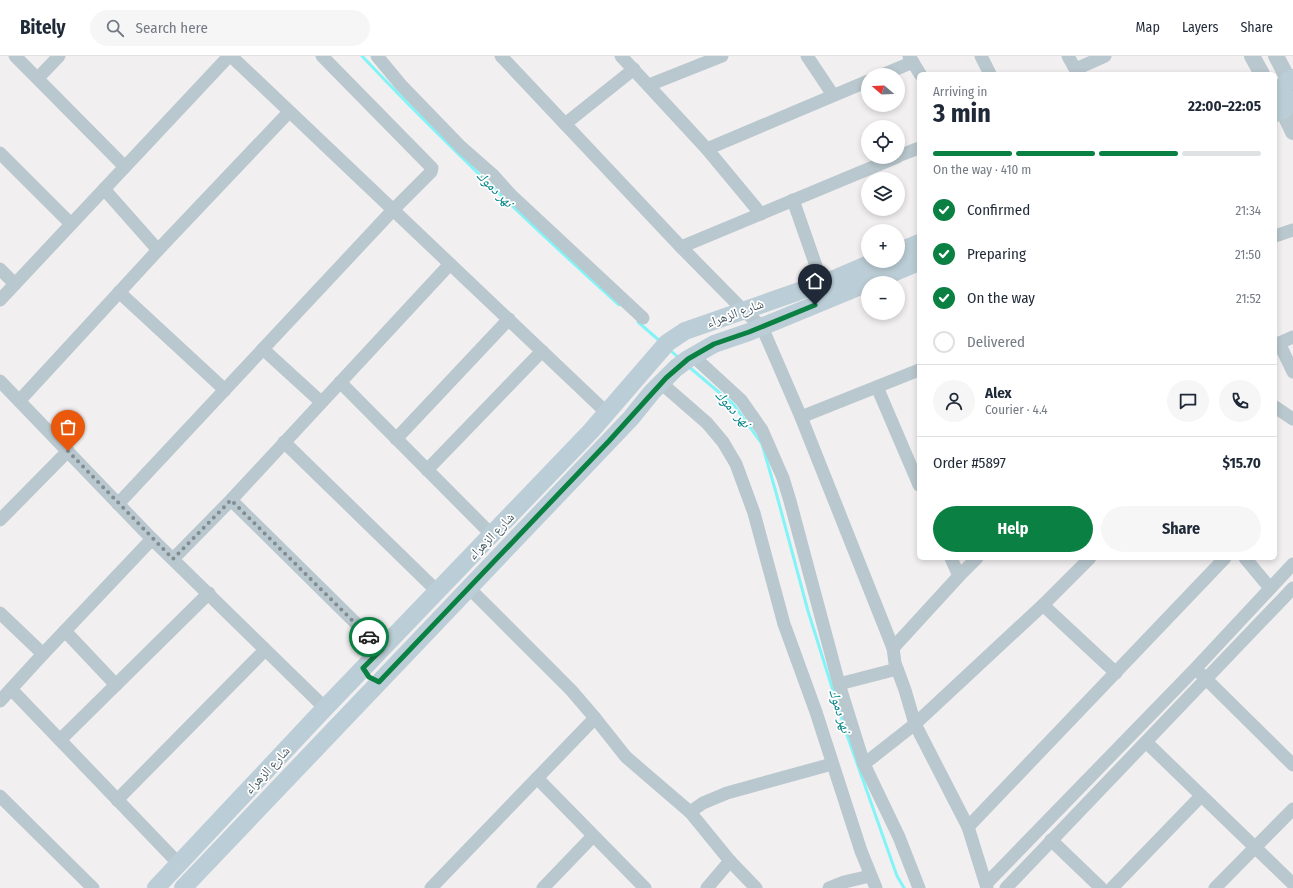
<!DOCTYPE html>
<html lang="en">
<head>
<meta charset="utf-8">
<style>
  body { margin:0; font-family:"Fira Sans Condensed","Noto Naskh Arabic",sans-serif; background:#f6f6f7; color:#1f2937; height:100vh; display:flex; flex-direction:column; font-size:15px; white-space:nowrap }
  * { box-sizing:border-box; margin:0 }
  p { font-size:13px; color:#747a83 }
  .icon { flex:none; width:22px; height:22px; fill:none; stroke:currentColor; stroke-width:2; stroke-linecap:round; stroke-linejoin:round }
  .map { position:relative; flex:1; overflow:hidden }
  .details { position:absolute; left:917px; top:16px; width:360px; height:488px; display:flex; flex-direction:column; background:#fff; border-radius:6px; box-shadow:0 2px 6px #0003 }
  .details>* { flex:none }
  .needle { width:26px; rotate:289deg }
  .fabs { position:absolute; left:861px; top:12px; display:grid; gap:8px }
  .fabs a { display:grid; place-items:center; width:44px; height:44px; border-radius:50%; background:#fff; box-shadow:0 2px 6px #0003; font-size:20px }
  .pin { position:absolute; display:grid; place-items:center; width:34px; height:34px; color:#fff; margin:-41px -17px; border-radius:50% 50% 50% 0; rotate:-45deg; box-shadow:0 0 4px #0007 }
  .pin .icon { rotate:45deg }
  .courier { position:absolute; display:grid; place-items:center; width:40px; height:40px; margin:-20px; border:3px solid #0b8043; border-radius:50%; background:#fff; color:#222; box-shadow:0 1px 5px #0007 }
  .overview em { font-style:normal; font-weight:700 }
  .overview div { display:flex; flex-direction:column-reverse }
  .overview { display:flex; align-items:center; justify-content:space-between; height:68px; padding:0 16px }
  h1 { font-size:26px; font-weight:700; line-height:30px }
  .bar { display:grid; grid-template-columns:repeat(4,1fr); gap:6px 4px; align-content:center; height:48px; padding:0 16px }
  .bar i { height:5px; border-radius:3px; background:#e0e1e3 }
  .bar .current { background:#0b8043 }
  .bar p { grid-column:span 4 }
  .line { display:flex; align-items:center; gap:10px; padding:0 16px; border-top:1px solid #e0e1e3 }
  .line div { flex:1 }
  .round { display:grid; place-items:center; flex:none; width:42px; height:42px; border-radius:21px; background:#f6f6f7 }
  ol { padding:0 16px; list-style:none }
  li { display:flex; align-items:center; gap:12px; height:44px }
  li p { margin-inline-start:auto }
  li .icon { padding:4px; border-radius:50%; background:#0b8043; color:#fff; stroke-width:4 }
  li:last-child { color:#747a83 }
  li i { width:22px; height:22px; border:2px solid #e0e1e3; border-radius:50% }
  .button { display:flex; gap:8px; margin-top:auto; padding:8px 16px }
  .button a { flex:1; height:46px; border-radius:24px; background:#0b8043; color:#fff; font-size:16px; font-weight:700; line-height:46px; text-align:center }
  .button a+a { background:#f6f6f7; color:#1f2937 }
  header { display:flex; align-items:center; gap:24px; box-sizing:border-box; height:56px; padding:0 20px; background:#fff; border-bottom:1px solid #e0e1e3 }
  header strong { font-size:19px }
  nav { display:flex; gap:22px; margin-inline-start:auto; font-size:14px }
  .search { width:280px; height:36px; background:#f6f6f7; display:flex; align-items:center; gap:10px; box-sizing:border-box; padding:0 14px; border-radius:22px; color:#747a83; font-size:15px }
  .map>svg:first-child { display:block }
</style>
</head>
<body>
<header>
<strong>Bitely</strong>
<div class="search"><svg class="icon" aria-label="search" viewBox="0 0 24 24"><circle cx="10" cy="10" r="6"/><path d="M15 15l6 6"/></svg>Search here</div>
<nav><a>Map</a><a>Layers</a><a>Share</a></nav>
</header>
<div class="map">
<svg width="1293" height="832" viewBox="0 0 1293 832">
  <rect width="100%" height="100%" fill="#f2eff0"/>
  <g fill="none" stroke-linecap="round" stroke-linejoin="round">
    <g stroke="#82f3f6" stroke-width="3">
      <path d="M362,0C444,87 531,169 619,249"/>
      <polyline points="638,266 661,286"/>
      <polyline points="670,294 679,302"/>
      <polyline points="688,310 734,349 762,388 777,440 808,555 846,676 897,820 904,832"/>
    </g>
    <g stroke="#b9c8ce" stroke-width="13">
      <polyline points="15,0 125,111"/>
      <polyline points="231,0 607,357"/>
      <polyline points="377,0 401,29 461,91 494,120 511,139 643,262"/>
      <polyline points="501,0 681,191 743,254 762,271 801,361 893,592 895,607 905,634 915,668 968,771 987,832"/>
      <polyline points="621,0 707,93 761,158"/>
      <polyline points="807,0 833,39"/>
      <polyline points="909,0 920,18"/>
      <polyline points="981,0 990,18"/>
      <polyline points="1068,0 1078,18"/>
      <polyline points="1076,13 1105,0"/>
      <polyline points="882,19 913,6"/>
      <polyline points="38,22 59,0"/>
      <polyline points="649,29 722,0"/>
      <polyline points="565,68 634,13"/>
      <polyline points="707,93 868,25"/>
      <polyline points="0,97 71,168"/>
      <polyline points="898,100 919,92"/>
      <polyline points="104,133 158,194"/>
      <polyline points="793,144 822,227"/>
      <polyline points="1275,180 1293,174"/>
      <polyline points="681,191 897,101"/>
      <polyline points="0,213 15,228"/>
      <polyline points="119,236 225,334"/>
      <polyline points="0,244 229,0"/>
      <polyline points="1279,287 1293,316"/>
      <polyline points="1275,289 1293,281"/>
      <polyline points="263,293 321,346"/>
      <polyline points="693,300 741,344 762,374 783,422 790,445 839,628 864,708 899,781 919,832"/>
      <polyline points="0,325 152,483 325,652"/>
      <polyline points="340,326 492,479"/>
      <polyline points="661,327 707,367 723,386 736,408 754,457 784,568 816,656 861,795 876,832"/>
      <polyline points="877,331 919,429"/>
      <polyline points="20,344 158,194 289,56"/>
      <polyline points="1275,351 1293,363"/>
      <polyline points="801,361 919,314"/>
      <polyline points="396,383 509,263"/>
      <polyline points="284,386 437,535"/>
      <polyline points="427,414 542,295"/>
      <polyline points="231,444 382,593"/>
      <polyline points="118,448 393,154 431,116 432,112 322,0"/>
      <polyline points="0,464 68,395"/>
      <polyline points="951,502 959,520"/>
      <polyline points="1245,502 1270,532"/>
      <polyline points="173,503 231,444 450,208"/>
      <polyline points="469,532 571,634 595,662 626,701 690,756 730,805 756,832"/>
      <polyline points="1043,549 1116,617"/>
      <polyline points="0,557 43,598"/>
      <polyline points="65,575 116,629"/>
      <polyline points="893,592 959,520 977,502"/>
      <polyline points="1200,617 1293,709"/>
      <polyline points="839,628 897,613"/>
      <polyline points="11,633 179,808"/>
      <polyline points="0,645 43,598 152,483"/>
      <polyline points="60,684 209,537"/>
      <polyline points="1146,686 1293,828"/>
      <polyline points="864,708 915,668 1043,549 1090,502"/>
      <polyline points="537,722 645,832"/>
      <polyline points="0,740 93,832"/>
      <polyline points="117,744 265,594"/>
      <polyline points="690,756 703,747 727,737 832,708"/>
      <polyline points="968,771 1225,502"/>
      <polyline points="1051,784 1101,832"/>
      <polyline points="986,828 1195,613 1293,508"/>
      <polyline points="431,832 595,662"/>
      <polyline points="543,832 593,780"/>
      <polyline points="707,832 730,805"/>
      <polyline points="829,832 844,826 870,820"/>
      <polyline points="1006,832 1293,532"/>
      <polyline points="1112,832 1201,740"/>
      <polyline points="1215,832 1293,753"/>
    </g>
    <g stroke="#b9c8ce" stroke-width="16">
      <polyline points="1252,0 1262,18"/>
      <polyline points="1276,0 1293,32"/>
      <polyline points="1277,42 1293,76"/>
    </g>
    <g stroke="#bbcdd6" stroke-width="18">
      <polyline points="1275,39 1289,24 1293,22"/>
      <polyline points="1275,57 1283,54 1293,44"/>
      <polyline points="898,196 919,187"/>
      <polyline points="869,227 919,206"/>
      <polyline points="156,832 325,652 591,375 667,287 685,275 834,223 876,205"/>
      <polyline points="183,832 631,362 652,336 676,312 688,303 714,288 749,276 868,227"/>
    </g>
  </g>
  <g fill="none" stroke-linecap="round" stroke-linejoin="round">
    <polyline stroke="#828d92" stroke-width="4" stroke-dasharray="0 7.2" points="68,395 173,503 231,444 369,581"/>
    <polyline stroke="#0b8043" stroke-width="5" points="369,581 382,593 363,612 369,621 379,626 609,385 666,322 688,303 714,288 749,276 815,249"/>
  </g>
  <g text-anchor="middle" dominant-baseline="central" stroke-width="3.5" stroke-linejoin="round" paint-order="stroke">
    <g font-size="13" fill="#45585f" stroke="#fff">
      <text transform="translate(735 257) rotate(-20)">شارع الزهراء</text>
      <text transform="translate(491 480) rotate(-46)">شارع الزهراء</text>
      <text transform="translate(267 714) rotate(-47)">شارع الزهراء</text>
    </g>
    <g font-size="14" font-style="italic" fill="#058386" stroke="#fff">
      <text transform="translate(495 133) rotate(45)">نهر دموك</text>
      <text transform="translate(733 353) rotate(48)">نهر دموك</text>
      <text transform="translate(840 655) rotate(73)">نهر دموك</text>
    </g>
  </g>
</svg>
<div class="fabs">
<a><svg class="needle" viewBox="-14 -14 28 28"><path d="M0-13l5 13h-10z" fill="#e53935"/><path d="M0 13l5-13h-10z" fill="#747a83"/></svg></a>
<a><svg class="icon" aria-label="locate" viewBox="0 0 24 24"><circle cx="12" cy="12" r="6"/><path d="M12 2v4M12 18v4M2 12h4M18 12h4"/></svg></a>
<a><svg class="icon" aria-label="layers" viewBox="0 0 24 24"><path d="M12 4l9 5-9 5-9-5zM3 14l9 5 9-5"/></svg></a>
<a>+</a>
<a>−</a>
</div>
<div class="pin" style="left:68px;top:395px;background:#ea580c"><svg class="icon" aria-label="bag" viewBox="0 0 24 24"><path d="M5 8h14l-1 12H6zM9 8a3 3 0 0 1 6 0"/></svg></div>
<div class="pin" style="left:815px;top:249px;background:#1f2937"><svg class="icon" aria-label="home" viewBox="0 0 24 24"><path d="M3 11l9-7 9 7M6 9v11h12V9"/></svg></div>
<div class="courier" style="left:369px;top:581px"><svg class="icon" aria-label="car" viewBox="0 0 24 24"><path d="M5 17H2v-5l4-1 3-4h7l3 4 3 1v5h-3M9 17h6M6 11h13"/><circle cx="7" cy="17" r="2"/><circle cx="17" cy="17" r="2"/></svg></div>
<section class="details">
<div class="overview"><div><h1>3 min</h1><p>Arriving in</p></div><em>22:00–22:05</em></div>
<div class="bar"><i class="current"></i><i class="current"></i><i class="current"></i><i></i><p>On the way · 410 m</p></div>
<ol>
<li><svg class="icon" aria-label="check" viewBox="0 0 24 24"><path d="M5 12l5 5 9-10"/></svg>Confirmed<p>21:34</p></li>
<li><svg class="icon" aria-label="check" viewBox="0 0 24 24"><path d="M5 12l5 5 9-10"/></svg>Preparing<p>21:50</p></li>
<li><svg class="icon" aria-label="check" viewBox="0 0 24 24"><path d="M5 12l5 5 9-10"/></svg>On the way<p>21:52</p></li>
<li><i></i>Delivered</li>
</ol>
<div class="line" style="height:72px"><a class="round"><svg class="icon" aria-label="person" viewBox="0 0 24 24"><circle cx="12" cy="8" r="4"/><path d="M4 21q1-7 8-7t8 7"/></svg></a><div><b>Alex</b><p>Courier · 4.4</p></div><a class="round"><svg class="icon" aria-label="chat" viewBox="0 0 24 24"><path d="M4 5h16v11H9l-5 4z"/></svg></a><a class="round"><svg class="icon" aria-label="phone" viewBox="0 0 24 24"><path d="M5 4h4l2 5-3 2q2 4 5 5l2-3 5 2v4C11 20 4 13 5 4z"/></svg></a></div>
<div class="line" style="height:52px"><div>Order #5897</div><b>$15.70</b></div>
<div class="button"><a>Help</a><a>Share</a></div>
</section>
</div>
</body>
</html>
